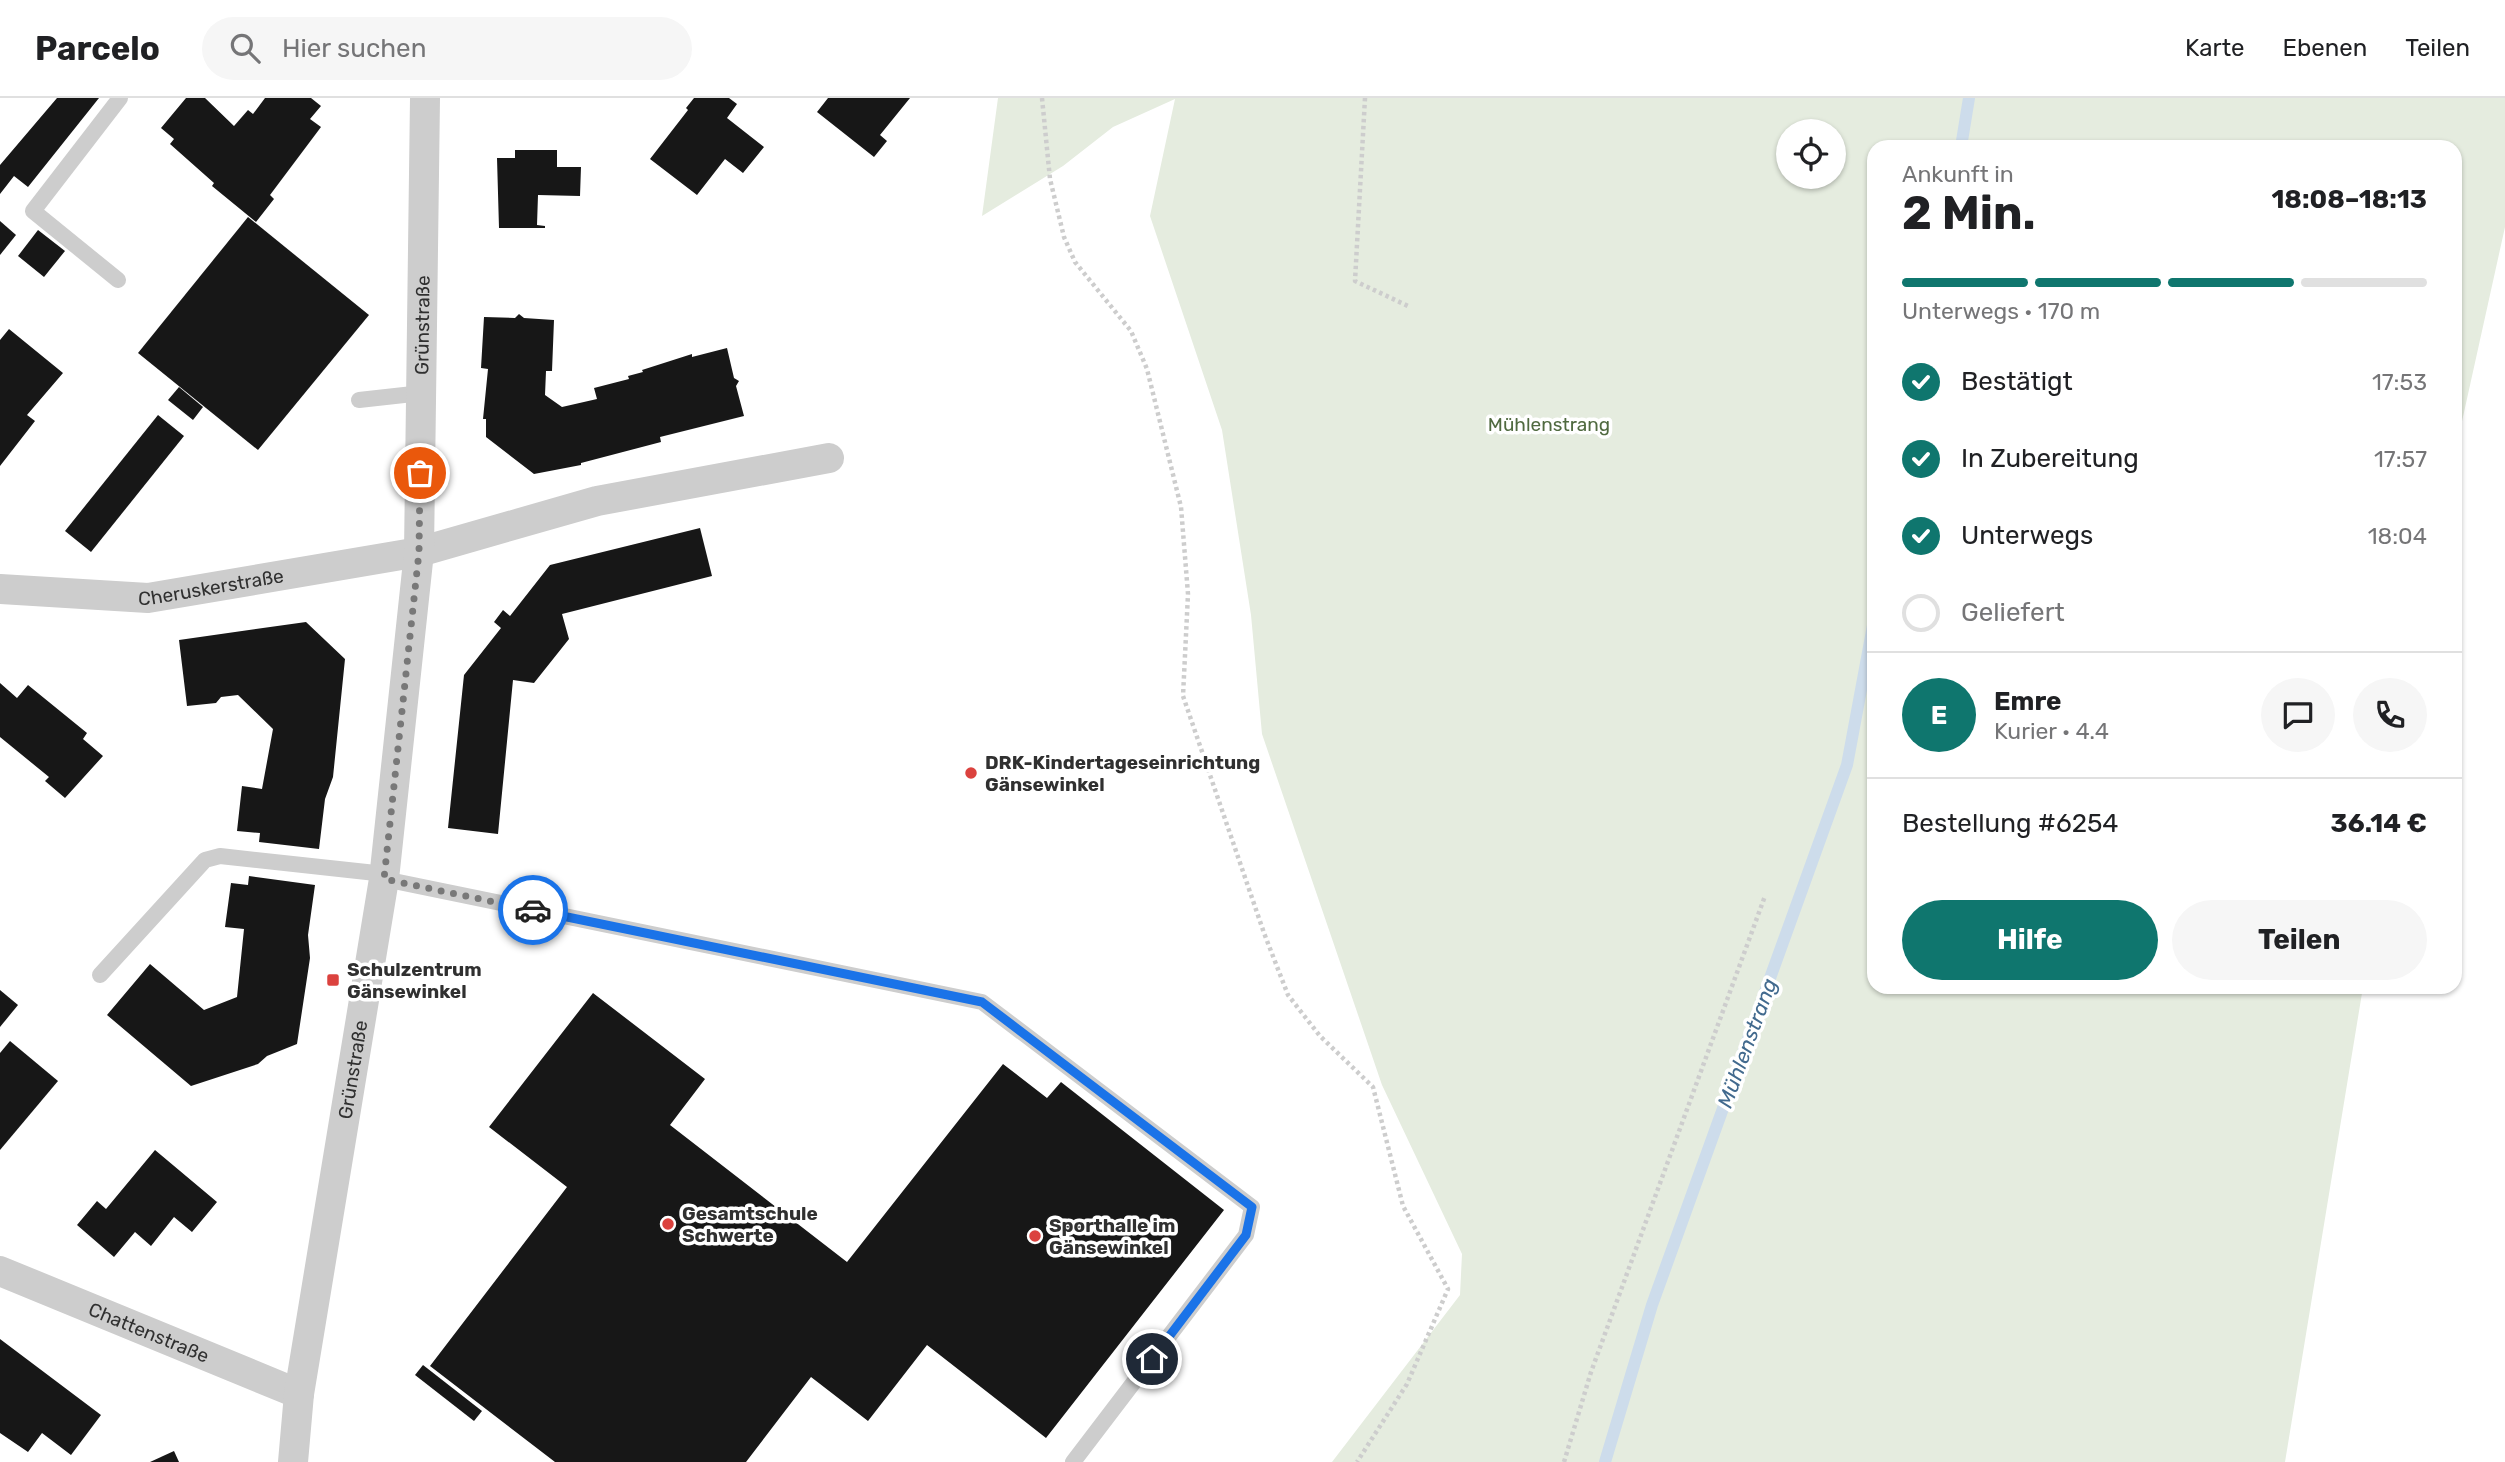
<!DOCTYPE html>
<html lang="de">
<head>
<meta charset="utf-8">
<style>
  body { margin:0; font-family:Rubik,sans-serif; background:#f6f6f6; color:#202124; height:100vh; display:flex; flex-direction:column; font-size:26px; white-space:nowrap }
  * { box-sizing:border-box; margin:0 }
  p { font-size:23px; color:#757577 }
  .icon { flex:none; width:38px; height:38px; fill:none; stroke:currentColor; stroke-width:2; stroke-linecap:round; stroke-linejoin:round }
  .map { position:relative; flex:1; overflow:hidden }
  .panel { position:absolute; left:1867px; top:42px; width:595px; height:854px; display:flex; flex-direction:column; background:#fff; border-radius:21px; box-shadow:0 2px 5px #0004 }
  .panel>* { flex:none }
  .controls { position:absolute; left:1776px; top:21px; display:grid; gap:14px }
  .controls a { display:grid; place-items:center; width:70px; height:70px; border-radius:50%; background:#fff; box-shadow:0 2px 5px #0004; font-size:35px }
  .pin { position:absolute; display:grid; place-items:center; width:60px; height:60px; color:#fff; margin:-30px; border:4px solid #fff; border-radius:50%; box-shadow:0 2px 7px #0007 }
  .courier { position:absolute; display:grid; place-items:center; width:70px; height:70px; margin:-35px; border:5px solid #1a73e8; border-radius:50%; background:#fff; color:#222; box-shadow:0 2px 9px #0007 }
  .summary em { font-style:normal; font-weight:700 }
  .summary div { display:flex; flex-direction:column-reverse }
  .summary { display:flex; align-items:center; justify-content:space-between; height:119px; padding:0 35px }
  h1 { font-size:46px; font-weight:700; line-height:52px }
  .bar { display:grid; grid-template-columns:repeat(4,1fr); gap:10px 7px; align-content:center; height:84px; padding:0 35px }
  .bar i { height:9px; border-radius:5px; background:#e0e0e0 }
  .bar .active { background:#0f766e }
  .bar p { grid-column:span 4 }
  .line { display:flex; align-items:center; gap:18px; padding:0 35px; border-top:2px solid #e0e0e0 }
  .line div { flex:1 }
  .round { display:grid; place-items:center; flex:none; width:74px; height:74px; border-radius:37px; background:#f6f6f6 }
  ol { padding:0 35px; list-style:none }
  li { display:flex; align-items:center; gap:21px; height:77px }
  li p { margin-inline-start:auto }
  li .icon { padding:7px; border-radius:50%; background:#0f766e; color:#fff; stroke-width:4 }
  li:last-child { color:#757577 }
  li i { width:38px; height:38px; border:4px solid #e0e0e0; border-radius:50% }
  .cta { display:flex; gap:14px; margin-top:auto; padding:14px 35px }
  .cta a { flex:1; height:80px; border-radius:42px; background:#0f766e; color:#fff; font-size:28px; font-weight:700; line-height:80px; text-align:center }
  .cta a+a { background:#f6f6f6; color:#202124 }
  header { display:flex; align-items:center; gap:42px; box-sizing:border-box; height:98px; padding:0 35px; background:#fff; border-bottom:2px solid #e0e0e0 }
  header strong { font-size:33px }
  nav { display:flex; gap:38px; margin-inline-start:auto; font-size:24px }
  .search { width:490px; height:63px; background:#f6f6f6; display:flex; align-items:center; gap:18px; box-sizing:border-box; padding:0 24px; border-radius:38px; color:#757577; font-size:26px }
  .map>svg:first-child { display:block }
</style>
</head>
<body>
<header>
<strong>Parcelo</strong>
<div class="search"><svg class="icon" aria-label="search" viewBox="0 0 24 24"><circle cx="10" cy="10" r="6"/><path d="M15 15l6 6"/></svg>Hier suchen</div>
<nav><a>Karte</a><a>Ebenen</a><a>Teilen</a></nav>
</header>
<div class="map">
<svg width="2505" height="1364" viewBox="0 0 2505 1364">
  <rect width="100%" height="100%" fill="#fff"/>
  <path fill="#e5ecdf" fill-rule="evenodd" d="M998,0H2505V129L2455,355V49H1874V889H2363L2285,1364H1332L1460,1197L1462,1156L1382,987L1262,636L1251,517L1222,332L1150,118L1175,1L1113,29L1063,68L982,118ZM1788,33H1834V79H1788Z"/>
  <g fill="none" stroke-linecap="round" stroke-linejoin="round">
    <g stroke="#cddceb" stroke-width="12">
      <polyline points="1961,49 1969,0"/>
      <polyline points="1605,1364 1652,1207 1847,667 1874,522"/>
    </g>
  </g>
  <g fill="#171717">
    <polygon points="57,0 99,0 28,89 14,78 0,96 0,67"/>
    <polygon points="186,0 205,0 234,28 248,12 253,16 265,0 311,0 321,8 310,21 321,29 270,97 274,101 256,124 212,88 214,85 170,46 174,41 161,30"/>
    <polygon points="694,0 729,0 737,6 727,20 764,49 743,75 725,61 697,97 650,61 688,12 686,10"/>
    <polygon points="828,0 910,0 880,37 887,43 874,59 817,14"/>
    <polygon points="515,52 557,52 557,69 581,69 580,98 538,97 537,127 545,128 545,130 499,130 497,60 515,60"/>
    <polygon points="248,119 369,217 258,352 138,255"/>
    <polygon points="0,123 16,137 0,157"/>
    <polygon points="38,132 65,153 44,179 18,158"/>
    <polygon points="519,216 524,220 554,222 552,273 546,273 545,297 562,309 597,301 594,290 629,281 628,278 643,274 642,272 692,256 692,259 727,250 734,280 739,283 736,288 744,318 660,339 661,344 581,365 581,367 534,376 486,339 486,321 483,321 488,271 481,270 484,219 515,220"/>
    <polygon points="9,231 63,275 27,317 35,323 0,368 0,242"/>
    <polygon points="179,289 203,309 193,322 168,302"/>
    <polygon points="158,317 184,338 91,454 65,433"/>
    <polygon points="700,430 712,478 562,516 569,541 534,585 513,582 498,736 448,730 464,577 501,530 494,524 503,512 510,518 550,467"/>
    <polygon points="306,524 345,561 333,679 325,701 319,751 259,744 260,735 237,733 242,688 262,691 273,631 238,597 221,599 216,605 187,608 179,542"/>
    <polygon points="0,585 17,600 28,587 87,635 83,641 103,658 65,700 45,683 49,679 0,639"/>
    <polygon points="249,778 315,787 308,837 310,860 297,946 267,958 258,966 191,988 107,917 150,866 204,912 237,899 244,831 225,829 231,785 248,787"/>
    <polygon points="0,892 18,907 0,929"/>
    <polygon points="593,895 705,981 670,1027 847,1164 1003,966 1047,1000 1061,984 1224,1112 1046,1340 927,1247 868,1323 811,1279 746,1364 555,1364 430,1268 567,1089 489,1029"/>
    <polygon points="10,943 58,983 0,1052 0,955"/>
    <polygon points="155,1052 217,1104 192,1134 174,1119 151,1148 135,1134 114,1159 77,1127 97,1103 106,1111"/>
    <polygon points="0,1241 101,1317 71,1357 42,1335 28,1354 0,1335"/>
    <polygon points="423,1267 482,1313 474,1323 415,1277"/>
    <polygon points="174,1353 179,1364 150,1364"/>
  </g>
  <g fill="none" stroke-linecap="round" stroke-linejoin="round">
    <g stroke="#cdcdcd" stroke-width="4.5" stroke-dasharray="3.5 3.5" stroke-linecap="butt">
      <polyline points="1042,0 1050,81 1064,139 1075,164 1131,233 1147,271 1181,409 1188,496 1183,598 1264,835 1288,897 1320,938 1373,989 1403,1108 1448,1191 1407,1286 1357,1364"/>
      <polyline points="1365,0 1355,183 1408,208"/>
      <polyline points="1564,1364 1591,1274 1765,798"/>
    </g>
    <g stroke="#cdcdcd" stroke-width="16">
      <polyline points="118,182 33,113 120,0"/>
      <polyline points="359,302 422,295"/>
      <polyline points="384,781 982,904 1252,1109 1246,1137 1073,1364"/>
      <polyline points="100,877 205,762 220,758 385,776"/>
    </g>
    <g stroke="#cdcdcd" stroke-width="30">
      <path id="s1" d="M0,491L148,500L419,454L597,403L829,360"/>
      <path id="s2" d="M0,1173L299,1296"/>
      <path id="s3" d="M293,1364L299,1296L384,781L419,454L425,0"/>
    </g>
  </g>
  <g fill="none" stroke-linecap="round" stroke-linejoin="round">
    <polyline stroke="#787878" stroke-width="7" stroke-dasharray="0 12.6" points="420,375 419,454 384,781 533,812"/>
    <polyline stroke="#1a73e8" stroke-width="9" points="533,812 982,904 1252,1109 1246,1137 1152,1261"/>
  </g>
  <g fill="#db423e" stroke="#fff" stroke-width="2.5">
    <circle cx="971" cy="675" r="7"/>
    <rect x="326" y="875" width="14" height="14" rx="3.5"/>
    <circle cx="668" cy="1126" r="7"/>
    <circle cx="1035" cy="1138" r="7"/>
  </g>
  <g text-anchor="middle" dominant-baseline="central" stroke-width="7" stroke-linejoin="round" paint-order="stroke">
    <g font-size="19" fill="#303030" stroke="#fff">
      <text stroke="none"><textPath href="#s3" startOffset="1146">Grünstraße</textPath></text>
      <text stroke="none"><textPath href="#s1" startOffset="212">Cheruskerstraße</textPath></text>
      <text stroke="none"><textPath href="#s3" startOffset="397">Grünstraße</textPath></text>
      <text stroke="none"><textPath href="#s2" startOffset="161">Chattenstraße</textPath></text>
    </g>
    <g font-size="19" fill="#506a40" stroke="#fff">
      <text x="1549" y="326">Mühlenstrang</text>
    </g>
    <g font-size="19" font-weight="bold" fill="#303030" stroke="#fff" text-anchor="start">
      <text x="985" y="664">DRK-Kindertageseinrichtung<tspan x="985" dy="22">Gänsewinkel</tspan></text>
      <text x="347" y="871">Schulzentrum<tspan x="347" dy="22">Gänsewinkel</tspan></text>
      <text x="682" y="1115">Gesamtschule<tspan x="682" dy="22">Schwerte</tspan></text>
      <text x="1049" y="1127">Sporthalle im<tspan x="1049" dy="22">Gänsewinkel</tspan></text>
    </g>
    <g font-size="21" font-style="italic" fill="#426a8e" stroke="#fff">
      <text transform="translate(1747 945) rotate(-70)">Mühlenstrang</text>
    </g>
  </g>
</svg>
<div class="controls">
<a><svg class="icon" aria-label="locate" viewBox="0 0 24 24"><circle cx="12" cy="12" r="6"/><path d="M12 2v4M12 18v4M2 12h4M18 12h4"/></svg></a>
</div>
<div class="pin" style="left:420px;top:375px;background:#ea580c"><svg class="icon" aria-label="bag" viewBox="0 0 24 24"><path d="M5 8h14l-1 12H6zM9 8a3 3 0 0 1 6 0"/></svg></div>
<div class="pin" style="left:1152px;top:1261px;background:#1f2937"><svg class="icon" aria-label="home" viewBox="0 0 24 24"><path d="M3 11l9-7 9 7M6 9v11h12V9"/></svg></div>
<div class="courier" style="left:533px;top:812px"><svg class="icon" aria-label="car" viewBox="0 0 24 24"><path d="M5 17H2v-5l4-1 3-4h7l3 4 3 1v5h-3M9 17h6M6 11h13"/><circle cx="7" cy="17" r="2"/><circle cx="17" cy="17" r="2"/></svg></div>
<section class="panel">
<div class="summary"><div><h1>2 Min.</h1><p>Ankunft in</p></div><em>18:08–18:13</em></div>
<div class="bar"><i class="active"></i><i class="active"></i><i class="active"></i><i></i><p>Unterwegs · 170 m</p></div>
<ol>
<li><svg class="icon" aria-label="check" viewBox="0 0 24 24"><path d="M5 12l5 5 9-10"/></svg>Bestätigt<p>17:53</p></li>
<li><svg class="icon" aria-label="check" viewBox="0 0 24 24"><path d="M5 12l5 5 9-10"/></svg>In Zubereitung<p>17:57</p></li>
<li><svg class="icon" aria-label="check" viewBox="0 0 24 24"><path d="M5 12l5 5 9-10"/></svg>Unterwegs<p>18:04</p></li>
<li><i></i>Geliefert</li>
</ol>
<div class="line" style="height:126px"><b class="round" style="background:#0f766e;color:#fff">E</b><div><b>Emre</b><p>Kurier · 4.4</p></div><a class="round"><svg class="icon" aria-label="chat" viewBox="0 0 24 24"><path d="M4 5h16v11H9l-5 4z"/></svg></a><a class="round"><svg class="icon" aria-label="phone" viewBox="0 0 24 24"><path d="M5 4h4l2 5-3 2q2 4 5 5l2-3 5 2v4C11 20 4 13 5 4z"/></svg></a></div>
<div class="line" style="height:91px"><div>Bestellung #6254</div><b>36.14 €</b></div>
<div class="cta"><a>Hilfe</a><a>Teilen</a></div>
</section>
</div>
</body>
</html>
